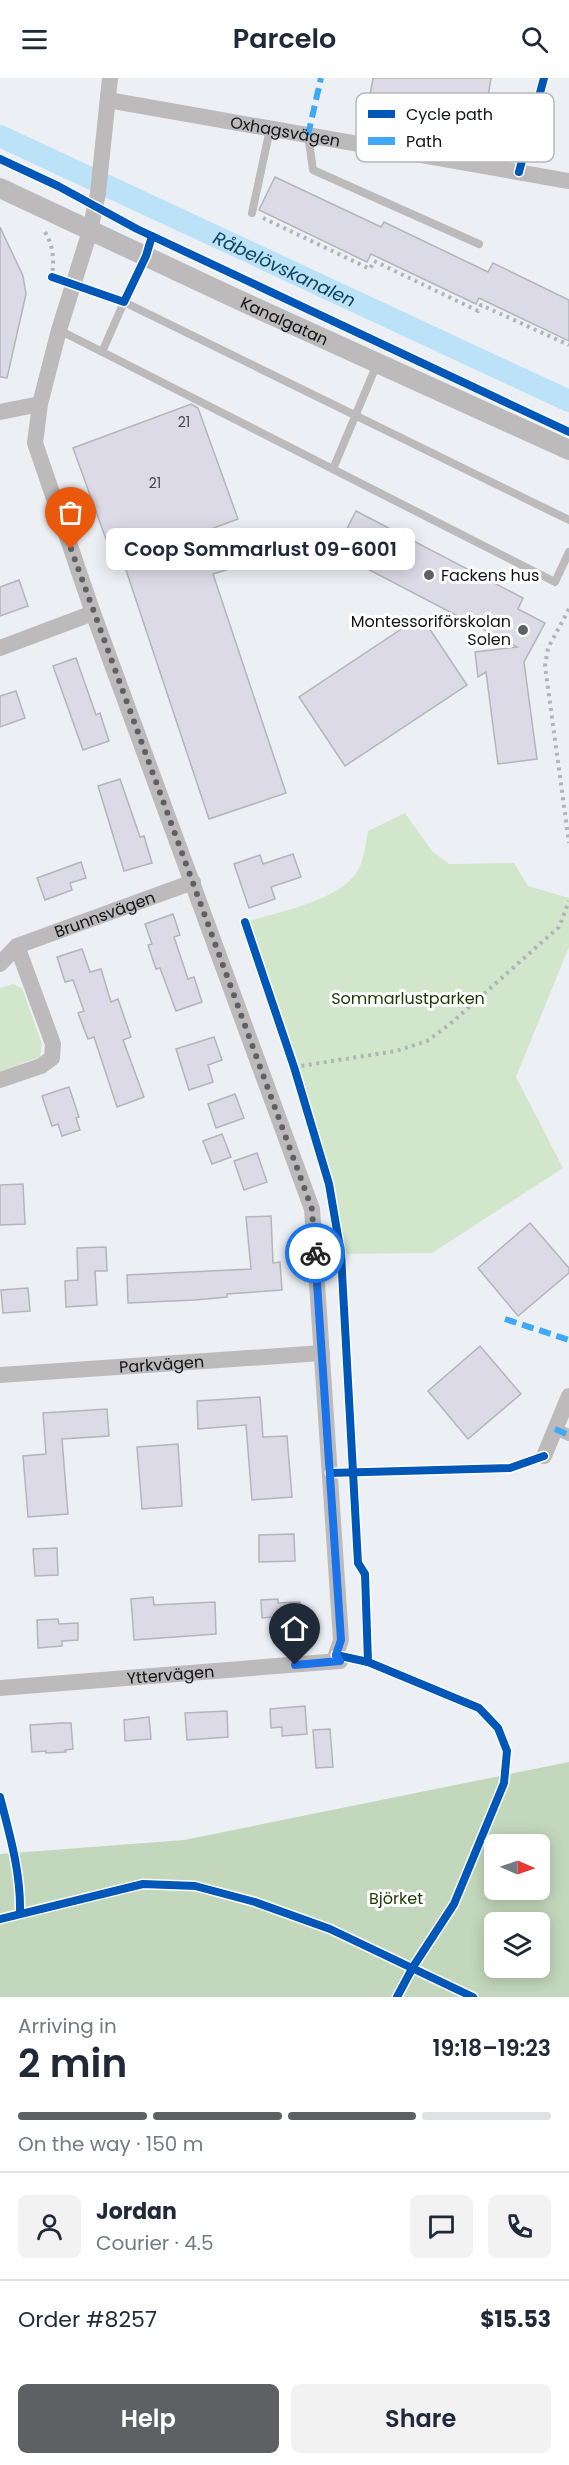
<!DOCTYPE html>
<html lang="en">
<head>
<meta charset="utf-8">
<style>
  body { margin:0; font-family:Poppins,sans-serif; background:#f2f2f3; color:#1f2937; height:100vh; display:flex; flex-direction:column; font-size:22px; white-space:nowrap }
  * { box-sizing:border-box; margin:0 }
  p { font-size:20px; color:#747a83 }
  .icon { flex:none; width:33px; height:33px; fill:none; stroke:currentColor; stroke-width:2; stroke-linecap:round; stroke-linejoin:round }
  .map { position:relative; height:1919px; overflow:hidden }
  .side { display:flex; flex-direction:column; background:#fff; flex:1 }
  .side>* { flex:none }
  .needle { width:39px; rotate:92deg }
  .tools { position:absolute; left:484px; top:1756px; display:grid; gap:12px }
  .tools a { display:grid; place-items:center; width:66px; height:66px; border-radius:9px; background:#fff; box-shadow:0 3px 15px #0003; font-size:30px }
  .pin { position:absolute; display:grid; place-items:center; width:51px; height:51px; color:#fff; margin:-62px -26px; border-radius:50% 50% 50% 0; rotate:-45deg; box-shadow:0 0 6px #0007 }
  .pin .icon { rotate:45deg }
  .courier { position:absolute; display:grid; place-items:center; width:60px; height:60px; margin:-30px; border:4px solid #1a73e8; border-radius:50%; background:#fff; color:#222; box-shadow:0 2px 8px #0007 }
  .bubble { position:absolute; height:42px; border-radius:9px; background:#fff; box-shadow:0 3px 15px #0003; font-size:20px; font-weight:600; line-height:42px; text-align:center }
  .overview em { font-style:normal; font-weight:600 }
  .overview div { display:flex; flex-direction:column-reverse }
  .overview { display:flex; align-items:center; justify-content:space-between; height:102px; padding:0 18px }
  h1 { font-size:39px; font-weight:600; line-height:45px }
  .bar { display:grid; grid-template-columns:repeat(4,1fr); gap:9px 6px; align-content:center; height:72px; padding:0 18px }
  .bar i { height:8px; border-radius:4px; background:#e0e1e3 }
  .bar .selected { background:#5e6064 }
  .bar p { grid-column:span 4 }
  .line { display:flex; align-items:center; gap:15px; padding:0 18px; border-top:2px solid #e0e1e3 }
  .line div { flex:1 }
  .round { display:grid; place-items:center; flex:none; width:63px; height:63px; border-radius:9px; background:#f2f2f3 }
  .primary-button { display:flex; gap:12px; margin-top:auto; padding:12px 18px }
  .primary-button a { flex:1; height:69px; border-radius:9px; background:#5e6064; color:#fff; font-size:24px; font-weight:600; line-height:69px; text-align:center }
  .primary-button a+a { background:#f2f2f3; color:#1f2937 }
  header { display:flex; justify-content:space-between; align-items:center; height:78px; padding:0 18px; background:#fff; font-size:27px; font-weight:600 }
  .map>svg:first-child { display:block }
</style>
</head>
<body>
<header><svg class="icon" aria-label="menu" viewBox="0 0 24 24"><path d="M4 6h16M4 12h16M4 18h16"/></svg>Parcelo<svg class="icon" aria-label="search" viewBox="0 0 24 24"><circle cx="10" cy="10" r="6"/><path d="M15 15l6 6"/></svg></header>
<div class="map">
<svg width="569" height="1919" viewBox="0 0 569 1919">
  <rect width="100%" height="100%" fill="#ecf0f4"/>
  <g fill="#d2e6cc">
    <path d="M405,735L432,773L449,786L514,785L528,808L569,820V869L516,999L563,1090L432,1175L341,1176L329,1106L294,989L245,844C276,835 335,823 355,797C364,785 365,768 368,753Z"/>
    <polygon points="13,906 22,910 42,966 40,979 0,993 0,910"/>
  </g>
  <path fill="#c2d7bb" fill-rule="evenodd" d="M569,1684V1919H0V1776L184,1762ZM495,1767H540V1812H495ZM495,1845H540V1890H495Z"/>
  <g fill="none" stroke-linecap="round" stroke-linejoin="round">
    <path stroke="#bce2f8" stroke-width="22" id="s1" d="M0,58L569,323"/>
  </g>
  <g fill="#dcdae7" stroke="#b3b5b8" stroke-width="1.5">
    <polygon points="373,0 491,0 483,49 368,28"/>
    <polygon points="275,99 381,149 384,144 488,194 493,185 569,222 569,263 479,220 476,226 371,176 367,184 259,132"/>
    <polygon points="0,149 23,198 26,216 7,300 0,299"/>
    <polygon points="191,326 198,330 238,441 211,451 226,492 213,496 286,715 209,741 123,483 115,486 73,370"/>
    <polygon points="356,433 523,520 518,531 545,545 524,584 537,681 498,686 486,594 478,599 475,574 517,569 335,474"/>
    <polygon points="19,502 28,528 0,538 0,509"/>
    <polygon points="421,538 467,607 345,688 299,619"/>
    <polygon points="76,580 96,637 100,635 109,663 83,672 53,588"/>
    <polygon points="16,613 25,640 0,649 0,618"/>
    <polygon points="120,701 140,759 144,758 152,785 124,793 98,708"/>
    <polygon points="293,776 301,799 271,809 275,821 249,830 234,786 260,777 263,786"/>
    <polygon points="81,784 86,800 70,805 72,812 45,822 37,800"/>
    <polygon points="173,836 180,857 174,859 188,901 194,899 202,924 176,933 160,890 156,891 148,867 152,866 145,846"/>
    <polygon points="82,871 90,894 101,891 111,924 118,921 131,959 123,962 144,1019 117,1029 94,959 88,961 78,935 84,933 73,902 65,904 57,879"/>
    <polygon points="214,959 222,982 208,987 213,1004 189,1012 176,971"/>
    <polygon points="69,1009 79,1039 76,1040 80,1052 62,1058 58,1046 52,1048 42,1018"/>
    <polygon points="235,1016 244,1040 216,1050 208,1026"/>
    <polygon points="222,1056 231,1079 212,1086 203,1063"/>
    <polygon points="257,1075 267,1104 244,1112 234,1083"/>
    <polygon points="23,1106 25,1146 0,1147 0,1107"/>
    <polygon points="271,1138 273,1185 280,1184 282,1212 227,1216 227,1219 195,1222 128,1225 127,1197 251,1191 246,1139"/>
    <polygon points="530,1145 569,1190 569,1195 518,1238 478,1190"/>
    <polygon points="106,1169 107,1193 95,1193 97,1227 66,1229 65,1203 78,1202 77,1170"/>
    <polygon points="28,1210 30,1233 3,1235 1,1212"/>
    <polygon points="480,1268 521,1316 468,1361 428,1313"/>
    <polygon points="260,1319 263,1359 287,1358 292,1419 252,1422 246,1347 198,1351 197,1323"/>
    <polygon points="107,1331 109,1358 62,1361 68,1436 28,1439 23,1378 46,1376 43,1335"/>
    <polygon points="178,1366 182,1428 142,1431 137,1369"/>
    <polygon points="294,1456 295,1483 259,1484 259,1457"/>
    <polygon points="57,1470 58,1497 35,1498 33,1471"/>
    <polygon points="153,1519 154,1527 215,1524 216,1556 134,1562 131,1521"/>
    <polygon points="278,1521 278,1525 300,1524 302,1551 276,1552 275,1539 262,1540 261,1522"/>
    <polygon points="58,1541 59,1546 78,1545 78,1562 62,1563 62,1568 38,1570 37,1542"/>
    <polygon points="305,1628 307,1656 282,1658 282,1649 271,1650 270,1631"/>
    <polygon points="227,1633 228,1659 187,1662 185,1635"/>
    <polygon points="149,1639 151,1661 125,1663 124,1642"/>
    <polygon points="61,1645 71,1645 73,1671 65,1672 66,1674 46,1675 46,1673 32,1674 30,1647"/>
    <polygon points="330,1651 333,1689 316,1690 313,1652"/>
  </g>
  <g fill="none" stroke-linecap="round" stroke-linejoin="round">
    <g stroke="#b3b4b5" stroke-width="4" stroke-dasharray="3 4.5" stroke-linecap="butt">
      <polyline points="263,140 370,191 374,183 478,233 481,227 569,267"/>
      <path d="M45,154C54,170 54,181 52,199"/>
      <polyline points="569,531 548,570 545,588 569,765"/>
      <polyline points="294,989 396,973 427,963 450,946 559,849 569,823"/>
    </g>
    <g stroke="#bcbaba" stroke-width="8">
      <polyline points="308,57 313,92 479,166"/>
      <polyline points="252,135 270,51"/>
      <polyline points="59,252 555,504 569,474"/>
      <polyline points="102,274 124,224 569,442"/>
      <polyline points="333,391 377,286"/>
    </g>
    <polyline stroke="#bcbaba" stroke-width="12" points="555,1351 569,1357"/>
    <g stroke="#bcbaba" stroke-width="16">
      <path id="s2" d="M108,22L569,103"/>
      <polyline points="0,334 40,326"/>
      <polyline points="0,570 93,535"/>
      <path id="s3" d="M0,886L17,868L193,804"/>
      <polyline points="0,1002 41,988 52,980 53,966 17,868"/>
      <path id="s4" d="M0,1297L322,1275"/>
      <polyline points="544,1378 569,1318"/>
      <path id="s5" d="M0,1610L340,1583L336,1577L341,1562L312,1131L93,535L35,365L40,326L59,252L90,153L98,115L110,0"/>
    </g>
    <path stroke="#bcbaba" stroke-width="20" id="s6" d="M0,110L241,223L569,372"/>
    <g stroke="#3fa9f5" stroke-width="6" stroke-dasharray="12 6" stroke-linecap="butt">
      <polyline points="308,57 321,0"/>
      <polyline points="505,1241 569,1262"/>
      <polyline points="555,1351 569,1357"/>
    </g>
    <g stroke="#fff" stroke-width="11">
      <g id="cycleway">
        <polyline points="0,81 58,108 137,151 569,354"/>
        <polyline points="519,94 544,0"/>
        <polyline points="52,199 124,224 146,178 152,158"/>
        <polyline points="245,844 294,989 329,1106 341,1176 358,1485 365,1496 368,1584"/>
        <polyline points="330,1395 510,1390 544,1378"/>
        <polyline points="336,1577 368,1584 479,1630 498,1650 507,1673 504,1705 454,1826 413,1889 397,1919"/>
        <path d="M0,1719C10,1758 21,1795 20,1835"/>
        <polyline points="0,1841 143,1806 195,1808 255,1824 330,1851 473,1919"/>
      </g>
    </g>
    <use href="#cycleway" stroke="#0057b8" stroke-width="8"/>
  </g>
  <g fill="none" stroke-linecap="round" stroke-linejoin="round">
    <polyline stroke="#5e6064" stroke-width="6" stroke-dasharray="0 10.8" points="71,471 312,1131 315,1175"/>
    <polyline stroke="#1a73e8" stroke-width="8" points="295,1587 340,1583 336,1577 341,1562 315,1175"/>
  </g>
  <g fill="#5e6064" stroke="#fff" stroke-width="2">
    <circle cx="429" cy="497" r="6"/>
    <circle cx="523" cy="552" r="6"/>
  </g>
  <g text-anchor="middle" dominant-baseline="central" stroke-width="6" stroke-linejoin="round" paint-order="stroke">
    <g font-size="14" fill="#45464b">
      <text x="184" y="344">21</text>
      <text x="155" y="405">21</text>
    </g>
    <g font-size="16" fill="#111316" stroke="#fff">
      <text stroke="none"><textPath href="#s2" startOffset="180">Oxhagsvägen</textPath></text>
      <text stroke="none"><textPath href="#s6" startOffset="314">Kanalgatan</textPath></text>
      <text stroke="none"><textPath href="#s3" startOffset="118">Brunnsvägen</textPath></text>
      <text stroke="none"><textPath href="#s4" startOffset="162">Parkvägen</textPath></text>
      <text stroke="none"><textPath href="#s5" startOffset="171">Yttervägen</textPath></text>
    </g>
    <g font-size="16" fill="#111316" stroke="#fff" text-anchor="start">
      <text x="441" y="497">Fackens hus</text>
      <text x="511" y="543" text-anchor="end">Montessoriförskolan<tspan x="511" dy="18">Solen</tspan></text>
    </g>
    <g font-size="16" fill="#193a00" stroke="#fff">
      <text x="408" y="920">Sommarlustparken</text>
      <text x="396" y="1820">Björket</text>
    </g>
    <g font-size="18" font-style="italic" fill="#0e455e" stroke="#fff">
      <text stroke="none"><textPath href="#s1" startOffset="314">Råbelövskanalen</textPath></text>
    </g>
  </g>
  <rect x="356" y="15" width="198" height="69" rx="9" fill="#fff" stroke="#b8b8b9" stroke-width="1.5"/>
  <rect x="368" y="32" width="27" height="8" fill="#0057b8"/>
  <rect x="368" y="59" width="27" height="8" fill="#3fa9f5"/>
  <g font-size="16" fill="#111316">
    <text x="406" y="42">Cycle path</text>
    <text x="406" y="69">Path</text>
  </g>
</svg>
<div class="tools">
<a><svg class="needle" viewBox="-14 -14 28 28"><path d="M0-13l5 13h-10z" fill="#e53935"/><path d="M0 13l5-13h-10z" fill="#747a83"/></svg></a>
<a><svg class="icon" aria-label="layers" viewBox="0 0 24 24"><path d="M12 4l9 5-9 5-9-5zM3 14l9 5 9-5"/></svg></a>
</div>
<div class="pin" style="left:71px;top:471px;background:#ea580c"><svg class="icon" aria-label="bag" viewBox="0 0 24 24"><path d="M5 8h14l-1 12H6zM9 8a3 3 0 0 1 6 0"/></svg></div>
<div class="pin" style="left:295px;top:1587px;background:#1f2937"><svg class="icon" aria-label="home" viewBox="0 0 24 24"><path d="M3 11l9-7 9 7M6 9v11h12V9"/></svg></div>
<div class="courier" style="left:315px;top:1175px"><svg class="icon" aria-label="bike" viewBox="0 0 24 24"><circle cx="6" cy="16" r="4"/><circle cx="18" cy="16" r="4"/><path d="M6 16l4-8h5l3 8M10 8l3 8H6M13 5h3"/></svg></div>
<div class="bubble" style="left:106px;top:450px;width:309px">Coop Sommarlust 09-6001</div>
</div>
<section class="side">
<div class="overview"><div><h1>2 min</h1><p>Arriving in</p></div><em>19:18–19:23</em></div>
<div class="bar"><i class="selected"></i><i class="selected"></i><i class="selected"></i><i></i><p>On the way · 150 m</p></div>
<div class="line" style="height:108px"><a class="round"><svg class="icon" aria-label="person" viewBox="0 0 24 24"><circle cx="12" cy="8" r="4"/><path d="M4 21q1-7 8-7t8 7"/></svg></a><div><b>Jordan</b><p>Courier · 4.5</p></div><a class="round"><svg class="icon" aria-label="chat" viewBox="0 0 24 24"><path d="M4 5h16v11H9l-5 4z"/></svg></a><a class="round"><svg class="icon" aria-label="phone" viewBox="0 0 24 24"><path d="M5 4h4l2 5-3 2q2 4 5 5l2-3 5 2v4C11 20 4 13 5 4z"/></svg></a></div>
<div class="line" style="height:78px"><div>Order #8257</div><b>$15.53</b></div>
<div class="primary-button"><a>Help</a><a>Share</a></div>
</section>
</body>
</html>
